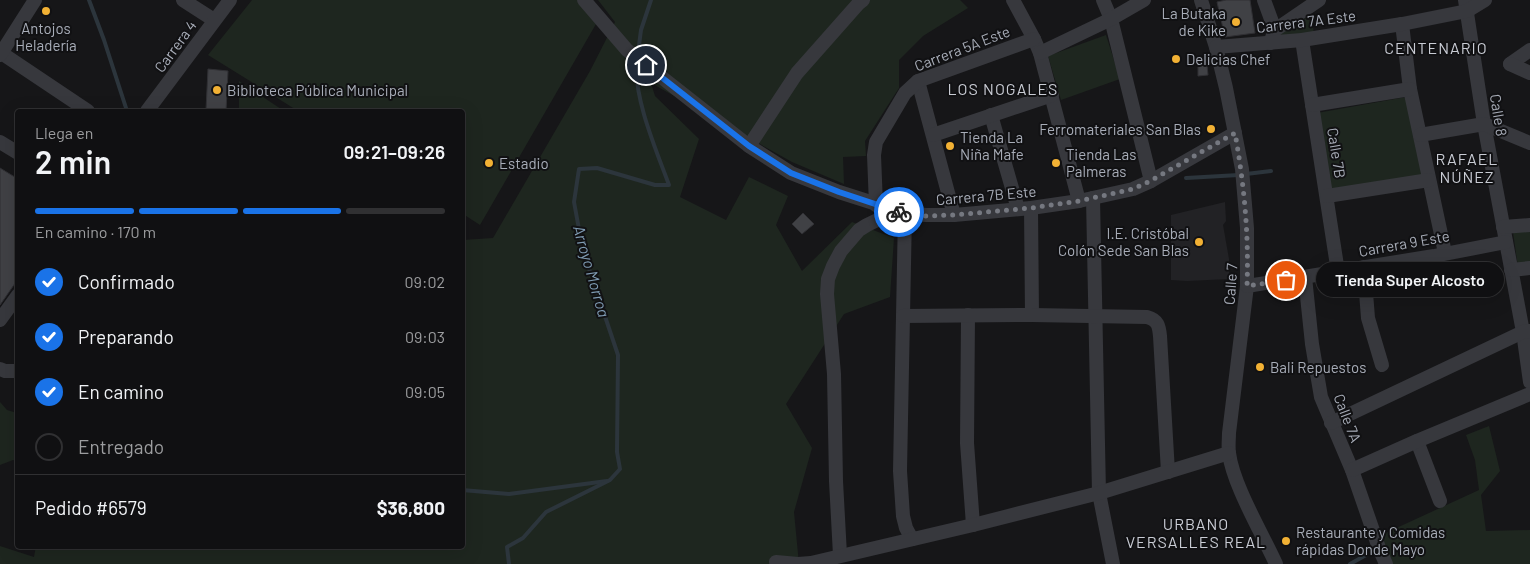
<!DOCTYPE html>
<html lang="es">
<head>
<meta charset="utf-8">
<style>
  body { margin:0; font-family:Barlow,sans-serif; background:#19191b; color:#f1f3f6; height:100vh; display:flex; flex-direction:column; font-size:19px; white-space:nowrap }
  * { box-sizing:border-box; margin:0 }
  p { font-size:16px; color:#9c9d9f }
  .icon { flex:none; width:28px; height:28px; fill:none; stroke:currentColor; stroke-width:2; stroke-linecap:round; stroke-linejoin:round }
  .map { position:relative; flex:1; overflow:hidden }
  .panel { position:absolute; left:15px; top:109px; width:450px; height:440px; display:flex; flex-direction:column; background:#101012; border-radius:5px; box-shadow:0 5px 20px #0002,0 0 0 1px #303032 }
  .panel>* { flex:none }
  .pin { position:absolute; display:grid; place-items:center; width:42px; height:42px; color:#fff; margin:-21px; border:2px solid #fff; border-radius:50%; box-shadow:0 1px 5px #0007 }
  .courier { position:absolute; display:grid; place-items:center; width:50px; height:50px; margin:-25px; border:4px solid #1a73e8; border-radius:50%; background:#fff; color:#222; box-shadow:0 1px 6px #0007 }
  .bubble { position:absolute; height:35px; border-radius:18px; background:#101012; box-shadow:0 5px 20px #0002,0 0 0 1px #303032; font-size:16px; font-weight:600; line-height:35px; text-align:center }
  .overview em { font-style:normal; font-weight:600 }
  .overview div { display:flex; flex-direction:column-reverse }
  .overview { display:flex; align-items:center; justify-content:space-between; height:85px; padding:0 20px }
  h1 { font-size:32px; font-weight:600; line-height:38px }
  .bar { display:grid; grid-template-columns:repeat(4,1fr); gap:8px 5px; align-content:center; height:60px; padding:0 20px }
  .bar i { height:6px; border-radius:4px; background:#303032 }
  .bar .current { background:#1a73e8 }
  .bar p { grid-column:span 4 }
  .line { display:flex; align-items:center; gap:12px; padding:0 20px; border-top:1px solid #303032 }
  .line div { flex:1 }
  ol { padding:0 20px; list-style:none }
  li { display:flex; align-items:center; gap:15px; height:55px }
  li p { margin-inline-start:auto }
  li .icon { padding:5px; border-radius:50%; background:#1a73e8; color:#fff; stroke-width:4 }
  li:last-child { color:#9c9d9f }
  li i { width:28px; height:28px; border:2px solid #303032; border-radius:50% }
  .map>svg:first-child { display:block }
</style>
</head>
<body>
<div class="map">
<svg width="1530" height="564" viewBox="0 0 1530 564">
  <rect width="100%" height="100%" fill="#161618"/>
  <polygon fill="#222225" points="1225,202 1226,221 1223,225 1229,259 1229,279 1187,281 1171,280 1171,215"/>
  <g fill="#1e261f">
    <polygon points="252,0 577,0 596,24 480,225 463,214 462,111 298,111 208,55"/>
    <polygon points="598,0 960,0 968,8 923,36 899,60 899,88 865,141 866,156 843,157 844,184 792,162 651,83 655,96 699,139 680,197 726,220 749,177 788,196 776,225 802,271 852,222 894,238 890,297 844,314 786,404 812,448 794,512 799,564 0,564 0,546 34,557 36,546 462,546 463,240 493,238 590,71 615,22"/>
    <polygon points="1311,15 1314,33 1276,36"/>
    <polygon points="1106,35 1120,79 1061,100 1048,56"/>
    <polygon points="239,81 284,111 239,111"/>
    <polygon points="1406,97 1423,179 1329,193 1317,113"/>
    <polygon points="1530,231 1530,266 1518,267 1513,232"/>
    <polygon points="0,402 7,410 17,413 18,462 13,460 0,465"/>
    <polygon points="1489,426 1500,471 1481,495 1486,531 1530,530 1530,564 1390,564 1379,536 1479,490 1475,460 1466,435"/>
  </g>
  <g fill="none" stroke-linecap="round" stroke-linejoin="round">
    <g stroke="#2c353c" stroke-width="4">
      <polyline points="89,0 104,40 127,111"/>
      <polyline points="638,53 641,30 651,0"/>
      <polyline points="1246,174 1271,171"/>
      <polyline points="1186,178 1239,175"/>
      <polyline points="462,490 509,494 607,481"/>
      <path d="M509,564L507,547L523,538L546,512L610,480L620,469L617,452L618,355L583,251L574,202L579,169L597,168L655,185H669C657,152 633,97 637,63"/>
      <polyline points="1350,564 1377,549"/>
    </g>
  </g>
  <g fill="#404145" stroke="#303034">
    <polygon points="1226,0 1250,0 1255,33 1225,37 1217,2"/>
    <polygon points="1207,65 1208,75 1198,76 1198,66"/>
    <polygon points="208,69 228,71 226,111 206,110"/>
    <polygon points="0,168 18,179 18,279 0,305"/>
    <polygon points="803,213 814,224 802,234 792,224"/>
  </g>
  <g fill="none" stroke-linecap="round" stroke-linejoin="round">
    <g stroke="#37383d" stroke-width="14">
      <polyline points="183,0 214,20"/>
      <polyline points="584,0 627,50 749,146 791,173 839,192 905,213 926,215 954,215 1031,208 1079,201 1133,189 1151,181 1235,133"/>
      <polyline points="1013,0 1034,39 1040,53 1079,201"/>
      <polyline points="1103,0 1111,19 1151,181"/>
      <path d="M1201,0L1216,47L1226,88L1242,169L1247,228V286L1229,433C1229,439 1228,446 1229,453C1233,485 1262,533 1276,564"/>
      <polyline points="1264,0 1275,30"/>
      <polyline points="1465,0 1484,124 1523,332 1530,382"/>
      <polyline points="1402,24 1410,89 1445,253"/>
      <polyline points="1302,40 1338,272"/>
      <polyline points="1270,43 1275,30 1319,0"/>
      <polyline points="1216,47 1302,40 1402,24 1467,11 1485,0"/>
      <polyline points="0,52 88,111"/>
      <polyline points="1040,53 1111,19 1144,0"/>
      <polyline points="0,55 35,0"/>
      <polyline points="1510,64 1530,50"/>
      <polyline points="1510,64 1530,73"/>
      <polyline points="918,81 954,215"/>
      <polyline points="1312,105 1410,89"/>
      <polyline points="147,111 230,0"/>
      <polyline points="991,115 1018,209"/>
      <polyline points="933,135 1052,95"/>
      <polyline points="1420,135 1484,124 1530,143"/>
      <polyline points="0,142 18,153"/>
      <polyline points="749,146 797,73 858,4 863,0"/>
      <polyline points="1327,196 1429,180"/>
      <polyline points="1093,198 1099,493 1113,564"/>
      <polyline points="876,205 874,155 876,142 905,93 918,81 1034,39"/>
      <polyline points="1031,208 1032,315"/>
      <polyline points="905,213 900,471 903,516 906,528 912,539"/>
      <polyline points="1503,227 1530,225"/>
      <polyline points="1364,267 1368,318 1382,365"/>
      <polyline points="1511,270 1530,268"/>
      <polyline points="1305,277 1312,344 1321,397 1352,470 1379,548 1386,564"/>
      <polyline points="1247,286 1434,256 1506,242"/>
      <polyline points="968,315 967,443 973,525"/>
      <path d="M903,316L1032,315L1147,317C1158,320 1159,326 1160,336L1168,472"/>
      <polyline points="0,320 18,295"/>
      <polyline points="0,369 5,371 18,371"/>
      <polyline points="1331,423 1523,332 1529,331"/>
      <polyline points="1417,441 1440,501"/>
      <polyline points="1352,470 1417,441 1530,394"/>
      <polyline points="840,555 836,481 834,374 827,294 828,279 833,266 841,251 859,230 867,225 896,211"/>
      <polyline points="776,562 798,564 811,563 973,525 1099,493 1229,453"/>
    </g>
  </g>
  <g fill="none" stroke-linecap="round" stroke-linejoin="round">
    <path stroke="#757880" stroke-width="5" stroke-dasharray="0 9" d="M899,212L926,216L954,215L1031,208L1079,201L1133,189L1150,181L1235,133C1244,184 1249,234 1247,286L1286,280"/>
    <polyline stroke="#1a73e8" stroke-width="6" points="646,65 749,146 791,173 839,192 899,212"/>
  </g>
  <g fill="#f2b134" stroke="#111113" stroke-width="2">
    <circle cx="46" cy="11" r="5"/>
    <circle cx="1236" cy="22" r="5"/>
    <circle cx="1176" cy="59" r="5"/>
    <circle cx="217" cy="90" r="5"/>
    <circle cx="1211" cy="129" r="5"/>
    <circle cx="950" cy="146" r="5"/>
    <circle cx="489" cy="163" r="5"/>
    <circle cx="1056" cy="163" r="5"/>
    <circle cx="1199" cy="242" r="5"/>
    <circle cx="1260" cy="367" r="5"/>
    <circle cx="1286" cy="541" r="5"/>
  </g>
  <g text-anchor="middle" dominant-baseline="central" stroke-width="4" stroke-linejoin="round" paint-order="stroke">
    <g font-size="15" fill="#a8adb8" stroke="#111113" text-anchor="start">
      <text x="1226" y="13" text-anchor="end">La Butaka<tspan x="1226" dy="17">de Kike</tspan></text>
      <text x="46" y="28" text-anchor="middle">Antojos<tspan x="46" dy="17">Heladería</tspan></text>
      <text x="1186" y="59">Delicias Chef</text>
      <text x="227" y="90">Biblioteca Pública Municipal</text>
      <text x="1201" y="129" text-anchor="end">Ferromateriales San Blas</text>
      <text x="960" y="137">Tienda La<tspan x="960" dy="17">Niña Mafe</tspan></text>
      <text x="1066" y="154">Tienda Las<tspan x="1066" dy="17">Palmeras</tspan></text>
      <text x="499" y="163">Estadio</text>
      <text x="1189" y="233" text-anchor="end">I.E. Cristóbal<tspan x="1189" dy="17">Colón Sede San Blas</tspan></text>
      <text x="1270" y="367">Bali Repuestos</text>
      <text x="1296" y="532">Restaurante y Comidas<tspan x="1296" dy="17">rápidas Donde Mayo</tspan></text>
    </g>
    <g font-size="15" fill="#a8adb8" stroke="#111113">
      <text transform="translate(1306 21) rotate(-7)">Carrera 7A Este</text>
      <text transform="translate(175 46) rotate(-54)">Carrera 4</text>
      <text transform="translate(962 48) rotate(-21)">Carrera 5A Este</text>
      <text transform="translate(1499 115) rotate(81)">Calle 8</text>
      <text transform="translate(1337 153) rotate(81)">Calle 7B</text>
      <text transform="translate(986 195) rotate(-5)">Carrera 7B Este</text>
      <text transform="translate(1404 243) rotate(-10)">Carrera 9 Este</text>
      <text transform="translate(1230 284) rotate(-86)">Calle 7</text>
      <text transform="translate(1348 418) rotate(69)">Calle 7A</text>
    </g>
    <g font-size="16" letter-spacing="1" fill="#c9ccd4" stroke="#111113">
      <text x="1436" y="47">CENTENARIO</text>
      <text x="1003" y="88">LOS NOGALES</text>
      <text x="1467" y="158">RAFAEL<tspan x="1467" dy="18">NÚÑEZ</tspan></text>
      <text x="1196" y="523">URBANO<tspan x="1196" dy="18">VERSALLES REAL</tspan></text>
    </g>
    <g font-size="16" font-style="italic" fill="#7f9bb3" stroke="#111113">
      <text transform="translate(592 271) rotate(74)">Arroyo Morroa</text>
    </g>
  </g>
</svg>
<div class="pin" style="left:1286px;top:280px;background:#ea580c"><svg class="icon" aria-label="bag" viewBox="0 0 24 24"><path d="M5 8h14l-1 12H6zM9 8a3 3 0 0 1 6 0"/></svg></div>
<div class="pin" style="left:646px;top:65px;background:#1f2937"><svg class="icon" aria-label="home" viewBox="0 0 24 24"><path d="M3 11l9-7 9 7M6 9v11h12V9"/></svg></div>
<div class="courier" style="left:899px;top:212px"><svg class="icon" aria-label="bike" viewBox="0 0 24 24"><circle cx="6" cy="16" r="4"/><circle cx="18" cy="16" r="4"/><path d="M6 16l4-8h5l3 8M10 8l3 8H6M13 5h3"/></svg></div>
<div class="bubble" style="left:1316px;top:262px;width:188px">Tienda Super Alcosto</div>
<section class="panel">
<div class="overview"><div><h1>2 min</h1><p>Llega en</p></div><em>09:21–09:26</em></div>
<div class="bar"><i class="current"></i><i class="current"></i><i class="current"></i><i></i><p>En camino · 170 m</p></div>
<ol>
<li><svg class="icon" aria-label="check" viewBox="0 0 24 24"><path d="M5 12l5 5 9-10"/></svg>Confirmado<p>09:02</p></li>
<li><svg class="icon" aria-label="check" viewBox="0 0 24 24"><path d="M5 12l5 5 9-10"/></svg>Preparando<p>09:03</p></li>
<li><svg class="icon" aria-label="check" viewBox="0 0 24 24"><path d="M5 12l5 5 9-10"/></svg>En camino<p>09:05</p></li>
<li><i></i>Entregado</li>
</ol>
<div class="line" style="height:65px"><div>Pedido #6579</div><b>$36,800</b></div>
</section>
</div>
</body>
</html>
